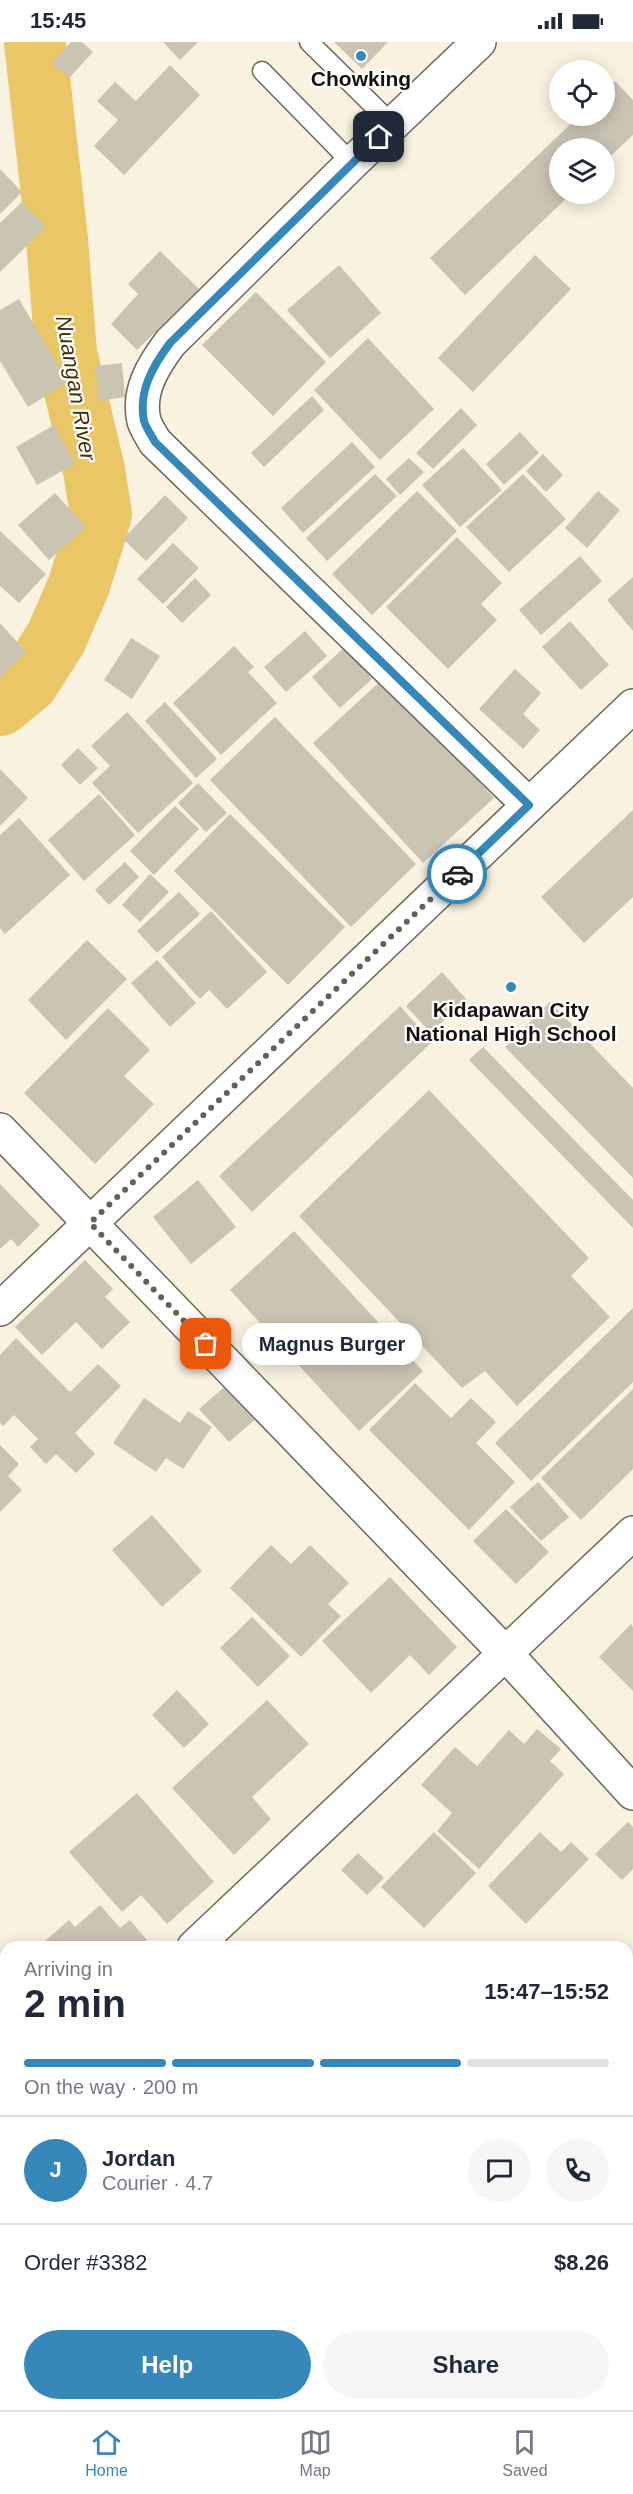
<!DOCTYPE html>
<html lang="en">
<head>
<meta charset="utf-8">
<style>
  body { margin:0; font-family:Helvetica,sans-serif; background:#f6f6f7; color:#1f2937; height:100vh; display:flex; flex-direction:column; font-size:22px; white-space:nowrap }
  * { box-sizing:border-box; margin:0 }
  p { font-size:20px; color:#747a83 }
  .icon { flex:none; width:33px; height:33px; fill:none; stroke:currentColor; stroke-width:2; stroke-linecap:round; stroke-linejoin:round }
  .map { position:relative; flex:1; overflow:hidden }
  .panel { position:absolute; left:0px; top:1899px; width:633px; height:470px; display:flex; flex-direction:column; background:#fff; border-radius:18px 18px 0 0; box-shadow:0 3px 15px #0003 }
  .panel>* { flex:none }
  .controls { position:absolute; left:549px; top:18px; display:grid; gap:12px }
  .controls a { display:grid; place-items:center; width:66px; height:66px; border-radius:50%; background:#fff; box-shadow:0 3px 15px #0003; font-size:30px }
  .pin { position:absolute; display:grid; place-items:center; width:51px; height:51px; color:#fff; margin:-26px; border-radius:12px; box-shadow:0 3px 9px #0006 }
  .courier { position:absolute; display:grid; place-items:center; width:60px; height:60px; margin:-30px; border:4px solid #3688b9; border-radius:50%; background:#fff; color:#222; box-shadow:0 2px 8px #0007 }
  .bubble { position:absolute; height:42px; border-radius:21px; background:#fff; box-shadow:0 3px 15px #0003; font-size:20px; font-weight:700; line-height:42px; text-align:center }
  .overview em { font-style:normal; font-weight:700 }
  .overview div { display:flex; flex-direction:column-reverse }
  .overview { display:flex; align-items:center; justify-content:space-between; height:102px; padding:0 24px }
  h1 { font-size:39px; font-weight:700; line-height:45px }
  .bar { display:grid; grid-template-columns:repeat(4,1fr); gap:9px 6px; align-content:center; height:72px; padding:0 24px }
  .bar i { height:8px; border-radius:4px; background:#e0e1e3 }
  .bar .active { background:#3688b9 }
  .bar p { grid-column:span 4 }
  .line { display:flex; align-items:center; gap:15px; padding:0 24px; border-top:2px solid #e0e1e3 }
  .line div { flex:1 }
  .round { display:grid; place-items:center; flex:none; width:63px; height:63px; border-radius:32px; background:#f6f6f7 }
  .cta { display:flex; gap:12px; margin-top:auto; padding:12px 24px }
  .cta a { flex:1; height:69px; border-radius:36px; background:#3688b9; color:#fff; font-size:24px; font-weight:700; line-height:69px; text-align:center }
  .cta a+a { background:#f6f6f7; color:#1f2937 }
  .status { display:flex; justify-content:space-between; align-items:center; height:42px; padding:0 30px; background:#fff; direction:ltr }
  .status svg { height:16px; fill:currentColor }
  .menu { display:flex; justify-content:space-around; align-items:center; height:84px; border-top:2px solid #e0e1e3; background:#fff; font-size:16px; color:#747a83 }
  .menu a { display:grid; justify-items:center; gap:3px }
  .menu .active { color:#3688b9 }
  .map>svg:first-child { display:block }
</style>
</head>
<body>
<div class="status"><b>15:45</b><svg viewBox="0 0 49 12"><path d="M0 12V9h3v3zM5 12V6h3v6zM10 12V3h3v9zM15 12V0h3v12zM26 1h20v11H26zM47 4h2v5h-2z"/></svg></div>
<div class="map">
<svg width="633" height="2368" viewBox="0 0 633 2368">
  <rect width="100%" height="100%" fill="#f9f2e1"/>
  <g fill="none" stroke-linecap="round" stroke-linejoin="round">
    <polyline stroke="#eac667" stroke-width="62" points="0,663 28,640 56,596 79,543 101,472 94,428 66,311 57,198 35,0"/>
  </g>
  <g fill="#cac4b3">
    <polygon points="71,0 82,0 93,10 69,36 52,21"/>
    <polygon points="163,0 198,0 180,18"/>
    <polygon points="334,0 388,0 362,27"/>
    <polygon points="170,23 200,53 124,133 94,104 118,78 97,59 115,40 136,59"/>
    <polygon points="615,39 633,58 633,93 604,120 604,106 560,106 560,152 571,152 465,253 430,216 579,74 604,74 604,50"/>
    <polygon points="0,127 22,150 0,172"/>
    <polygon points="22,160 46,185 0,230 0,181"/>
    <polygon points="160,209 199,247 137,308 111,282 138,252 128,242"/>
    <polygon points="535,213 571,247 473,350 438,316"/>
    <polygon points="339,223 381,271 330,316 287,268"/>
    <polygon points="256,250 326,320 273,374 202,303"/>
    <polygon points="19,257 68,340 28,365 0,319 0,268"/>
    <polygon points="368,296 434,367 380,418 314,348"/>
    <polygon points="122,321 125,355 99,359 95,324"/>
    <polygon points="312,354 324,368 264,425 251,411"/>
    <polygon points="461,366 477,383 433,427 416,411"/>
    <polygon points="54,383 75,422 37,443 16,405"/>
    <polygon points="520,390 539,411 504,443 486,422"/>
    <polygon points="352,400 375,425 303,491 281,466"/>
    <polygon points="463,406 502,448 460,485 422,443"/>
    <polygon points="543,412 563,433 546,450 526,429"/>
    <polygon points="409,416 424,430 400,453 386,437"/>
    <polygon points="375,432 397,454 327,519 306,496"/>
    <polygon points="523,432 566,477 509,530 466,485"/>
    <polygon points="417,449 457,489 372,573 332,532"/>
    <polygon points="598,449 620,468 587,506 565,486"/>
    <polygon points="55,451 86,485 49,518 18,483"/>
    <polygon points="165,453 188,476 146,519 123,497"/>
    <polygon points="0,489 46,532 19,561 0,544"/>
    <polygon points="457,495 502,541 481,562 497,578 448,627 386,565"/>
    <polygon points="173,501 199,526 163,562 137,537"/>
    <polygon points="580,514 602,539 541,593 519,568"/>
    <polygon points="633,535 633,589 607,558"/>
    <polygon points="195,536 211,553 182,581 166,565"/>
    <polygon points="570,579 609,623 581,648 542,605"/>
    <polygon points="0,581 26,610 0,635"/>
    <polygon points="305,589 327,614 286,650 264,625"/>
    <polygon points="131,596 160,614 132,657 104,638"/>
    <polygon points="234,604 254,625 248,630 277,661 221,713 173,661"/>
    <polygon points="345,605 372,637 340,666 312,635"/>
    <polygon points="515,627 541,651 523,672 540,688 523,707 479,667"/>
    <polygon points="384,636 494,756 423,821 313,701"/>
    <polygon points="165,660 217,717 196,736 145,679"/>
    <polygon points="127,670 193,741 138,791 92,741 110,724 91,704"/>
    <polygon points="275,675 416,822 351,885 210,738"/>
    <polygon points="78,706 98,726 80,743 61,723"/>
    <polygon points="0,727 28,756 0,784"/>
    <polygon points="198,741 227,771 206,790 178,761"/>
    <polygon points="99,752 135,793 84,839 48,798"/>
    <polygon points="175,764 199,787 154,833 130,809"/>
    <polygon points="633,768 633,855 584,901 541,855"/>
    <polygon points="230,772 345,885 288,943 174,829"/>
    <polygon points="19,776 70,833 5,892 0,886 0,793"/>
    <polygon points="125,820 139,835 109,863 95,848"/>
    <polygon points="150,832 169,850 140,880 122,863"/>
    <polygon points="179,850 200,872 157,911 137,889"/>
    <polygon points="211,869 267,930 227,967 209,948 200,957 162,915"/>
    <polygon points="87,898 127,937 66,998 28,958"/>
    <polygon points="157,918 196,961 170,985 131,941"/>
    <polygon points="442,930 466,957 431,991 406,964"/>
    <polygon points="550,960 633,1046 633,1136 505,1005"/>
    <polygon points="400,964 432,1000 252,1170 219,1134"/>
    <polygon points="108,966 150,1008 124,1034 154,1062 95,1122 24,1051"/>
    <polygon points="483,1005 633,1158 633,1186 469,1018"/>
    <polygon points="429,1048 589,1216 571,1234 610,1275 517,1364 485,1329 462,1346 299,1174"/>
    <polygon points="198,1138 236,1185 191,1222 153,1175"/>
    <polygon points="0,1142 40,1183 18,1205 11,1197 0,1207"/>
    <polygon points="294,1189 423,1329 359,1389 230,1248"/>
    <polygon points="85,1218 113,1247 105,1255 130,1280 102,1307 76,1280 42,1313 15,1285"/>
    <polygon points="633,1266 633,1340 531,1439 495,1401"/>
    <polygon points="16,1296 70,1350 98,1322 121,1344 75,1391 95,1412 76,1431 56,1412 46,1422 30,1405 38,1397 14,1373 3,1384 0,1381 0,1313"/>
    <polygon points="415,1341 451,1376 471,1356 496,1380 476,1401 515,1440 469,1488 369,1388"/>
    <polygon points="228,1342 257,1376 229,1400 199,1367"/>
    <polygon points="633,1347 633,1427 581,1478 541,1436"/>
    <polygon points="144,1356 180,1381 188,1369 212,1385 183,1427 166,1416 156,1430 113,1401"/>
    <polygon points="0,1403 19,1422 8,1434 22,1448 0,1470"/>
    <polygon points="538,1440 569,1475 541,1499 510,1465"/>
    <polygon points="506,1467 549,1510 516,1542 473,1499"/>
    <polygon points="152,1473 202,1529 162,1565 112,1508"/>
    <polygon points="271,1503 291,1522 310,1503 349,1541 328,1562 341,1574 301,1615 230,1546"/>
    <polygon points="390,1535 457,1605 429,1633 410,1613 371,1651 322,1599"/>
    <polygon points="252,1575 290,1614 258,1645 220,1606"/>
    <polygon points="631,1582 633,1585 633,1649 599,1615"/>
    <polygon points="177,1648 209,1682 184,1706 152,1673"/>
    <polygon points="267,1658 309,1702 252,1755 271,1777 234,1813 172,1746"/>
    <polygon points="537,1687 561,1707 550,1719 564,1732 479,1827 437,1789 452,1771 421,1743 455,1705 477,1724 509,1688 524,1702"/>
    <polygon points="137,1751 214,1840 167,1882 141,1853 122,1870 69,1810"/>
    <polygon points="628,1780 633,1785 633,1827 622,1838 595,1812"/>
    <polygon points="434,1790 476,1831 424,1886 381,1845"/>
    <polygon points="540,1790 561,1810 571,1800 589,1817 526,1882 488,1844"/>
    <polygon points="358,1811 384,1836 367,1853 341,1828"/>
    <polygon points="100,1863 120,1886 130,1878 147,1898 139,1905 38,1905 69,1878 75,1885"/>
    <polygon points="629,1989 633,1994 633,2060 627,2066"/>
    <polygon points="633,2202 633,2246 627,2241 627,2208"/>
    <polygon points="23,2362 79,2362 74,2368 28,2368"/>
  </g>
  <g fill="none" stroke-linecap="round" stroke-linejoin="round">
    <g stroke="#6d6758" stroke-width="21">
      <g id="service">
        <polyline points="309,0 393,83"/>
        <polyline points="262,29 352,121"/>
      </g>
    </g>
    <g stroke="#6d6758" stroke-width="36">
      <g id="minor">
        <path d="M479,0L352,121L170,301C153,324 137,349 144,379C146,386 152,394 155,400L529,763"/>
        <polyline points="0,1088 505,1611 633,1751"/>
        <polyline points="0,1267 633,664"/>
        <polyline points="194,1905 633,1491"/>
        <polyline points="0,1962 6,1968"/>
        <polyline points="0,2090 6,2084"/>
        <polyline points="627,2311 633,2305"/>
        <polyline points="375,2362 380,2368"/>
        <polyline points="566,2368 572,2362"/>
      </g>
    </g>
    <use href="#service" stroke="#fff" stroke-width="18"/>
    <use href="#minor" stroke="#fff" stroke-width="33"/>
  </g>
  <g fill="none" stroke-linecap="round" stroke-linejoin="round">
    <polyline stroke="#656157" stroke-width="6" stroke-dasharray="0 10.8" points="206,1302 90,1181 457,832"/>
    <path stroke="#3688b9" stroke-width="8" d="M379,95L170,301C153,324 138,349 144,379C146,386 152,394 155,400L529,763L457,832"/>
  </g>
  <g fill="#3688b9" stroke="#fff" stroke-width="2">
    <circle cx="361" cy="14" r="6"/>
    <circle cx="511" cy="945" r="6"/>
  </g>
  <g text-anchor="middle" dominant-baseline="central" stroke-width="4.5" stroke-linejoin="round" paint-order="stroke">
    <g font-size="21" font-weight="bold" fill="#16130d" stroke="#fff">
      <text x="361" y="36">Chowking</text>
      <text x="511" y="967">Kidapawan City<tspan x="511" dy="24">National High School</tspan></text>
    </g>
    <g font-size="22" font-style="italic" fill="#413207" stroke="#fff">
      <text transform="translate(76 346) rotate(80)">Nuangan River</text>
    </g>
  </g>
</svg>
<div class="controls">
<a><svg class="icon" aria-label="locate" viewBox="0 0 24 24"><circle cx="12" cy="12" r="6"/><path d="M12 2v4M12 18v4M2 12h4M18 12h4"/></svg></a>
<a><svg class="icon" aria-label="layers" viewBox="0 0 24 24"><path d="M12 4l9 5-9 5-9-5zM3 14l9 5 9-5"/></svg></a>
</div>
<div class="pin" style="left:206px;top:1302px;background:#ea580c"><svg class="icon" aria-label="bag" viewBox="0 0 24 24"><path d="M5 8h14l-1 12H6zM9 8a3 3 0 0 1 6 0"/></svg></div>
<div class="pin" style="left:379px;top:95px;background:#1f2937"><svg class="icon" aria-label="home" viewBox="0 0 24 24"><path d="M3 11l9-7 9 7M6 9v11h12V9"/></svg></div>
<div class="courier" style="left:457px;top:832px"><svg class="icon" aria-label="car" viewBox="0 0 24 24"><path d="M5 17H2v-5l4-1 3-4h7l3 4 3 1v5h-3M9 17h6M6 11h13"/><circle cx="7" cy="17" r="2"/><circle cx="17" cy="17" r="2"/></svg></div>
<div class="bubble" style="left:242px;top:1281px;width:180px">Magnus Burger</div>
<section class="panel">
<div class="overview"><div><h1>2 min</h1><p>Arriving in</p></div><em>15:47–15:52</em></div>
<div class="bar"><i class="active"></i><i class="active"></i><i class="active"></i><i></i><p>On the way · 200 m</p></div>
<div class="line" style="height:108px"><b class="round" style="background:#3688b9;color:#fff">J</b><div><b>Jordan</b><p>Courier · 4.7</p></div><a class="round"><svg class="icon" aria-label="chat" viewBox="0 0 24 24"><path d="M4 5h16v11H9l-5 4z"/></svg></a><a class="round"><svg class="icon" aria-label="phone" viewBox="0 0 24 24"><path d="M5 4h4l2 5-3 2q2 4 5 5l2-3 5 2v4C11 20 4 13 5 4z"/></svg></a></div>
<div class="line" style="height:78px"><div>Order #3382</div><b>$8.26</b></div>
<div class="cta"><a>Help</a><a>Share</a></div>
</section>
</div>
<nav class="menu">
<a class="active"><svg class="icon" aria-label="home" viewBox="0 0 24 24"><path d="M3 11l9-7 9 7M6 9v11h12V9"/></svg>Home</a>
<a><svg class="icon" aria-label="map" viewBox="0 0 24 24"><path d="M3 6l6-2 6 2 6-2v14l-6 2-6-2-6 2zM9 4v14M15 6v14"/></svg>Map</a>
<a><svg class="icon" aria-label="saved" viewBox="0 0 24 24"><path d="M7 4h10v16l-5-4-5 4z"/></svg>Saved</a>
</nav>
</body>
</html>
